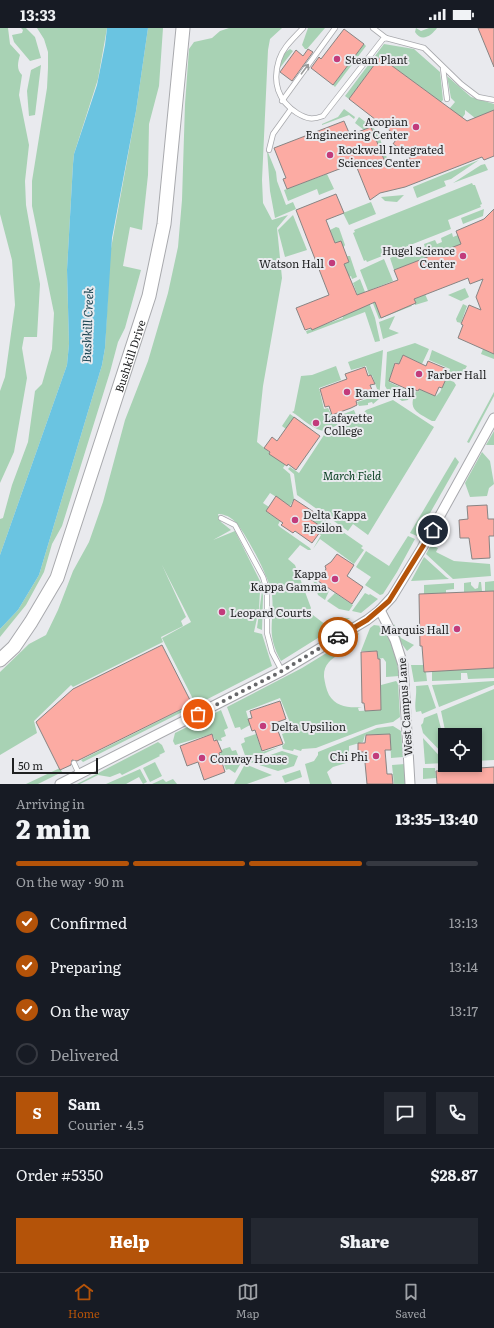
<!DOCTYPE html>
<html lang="en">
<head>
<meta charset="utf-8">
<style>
  body { margin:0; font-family:Literata,serif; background:#242831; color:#f1f3f6; height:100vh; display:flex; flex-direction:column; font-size:15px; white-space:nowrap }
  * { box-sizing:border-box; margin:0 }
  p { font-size:13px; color:#9ea1a6 }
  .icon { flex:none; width:22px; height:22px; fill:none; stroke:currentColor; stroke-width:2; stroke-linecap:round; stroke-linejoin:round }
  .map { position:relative; height:756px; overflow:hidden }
  .drawer { display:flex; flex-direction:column; background:#171b24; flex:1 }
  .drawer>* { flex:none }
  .fabs { position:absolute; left:438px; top:700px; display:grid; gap:8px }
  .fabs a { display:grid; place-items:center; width:44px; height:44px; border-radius:0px; background:#171b24; box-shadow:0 2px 6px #0003; font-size:20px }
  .scale { position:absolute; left:12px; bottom:10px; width:86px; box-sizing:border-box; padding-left:4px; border:2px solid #1f2021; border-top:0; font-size:11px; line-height:14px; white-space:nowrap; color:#1f2021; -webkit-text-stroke:3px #e9eaee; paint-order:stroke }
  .pin { position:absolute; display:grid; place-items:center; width:34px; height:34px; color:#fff; margin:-17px; border:2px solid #fff; border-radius:50%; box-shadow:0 1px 4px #0007 }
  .courier { position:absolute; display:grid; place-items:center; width:40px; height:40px; margin:-20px; border:3px solid #b45309; border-radius:50%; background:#fff; color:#222; box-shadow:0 1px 5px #0007 }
  .summary em { font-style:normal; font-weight:800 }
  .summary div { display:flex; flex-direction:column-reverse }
  .summary { display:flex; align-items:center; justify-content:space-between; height:68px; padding:0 16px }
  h1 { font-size:26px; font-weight:800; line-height:30px }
  .bar { display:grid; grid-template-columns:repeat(4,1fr); gap:6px 4px; align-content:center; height:48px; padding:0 16px }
  .bar i { height:5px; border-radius:3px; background:#363941 }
  .bar .active { background:#b45309 }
  .bar p { grid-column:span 4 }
  .line { display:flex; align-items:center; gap:10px; padding:0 16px; border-top:1px solid #363941 }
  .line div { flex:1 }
  .round { display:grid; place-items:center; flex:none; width:42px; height:42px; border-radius:0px; background:#242831 }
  ol { padding:0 16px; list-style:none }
  li { display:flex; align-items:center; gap:12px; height:44px }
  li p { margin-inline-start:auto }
  li .icon { padding:4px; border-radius:50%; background:#b45309; color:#fff; stroke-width:4 }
  li:last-child { color:#9ea1a6 }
  li i { width:22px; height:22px; border:2px solid #363941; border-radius:50% }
  .button { display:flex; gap:8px; margin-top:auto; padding:8px 16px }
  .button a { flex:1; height:46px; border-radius:0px; background:#b45309; color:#fff; font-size:16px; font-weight:800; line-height:46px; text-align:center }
  .button a+a { background:#242831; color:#f1f3f6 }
  .status { display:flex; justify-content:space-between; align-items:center; height:28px; padding:0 20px; background:#171b24; direction:ltr }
  .status svg { height:11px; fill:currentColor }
  .menu { display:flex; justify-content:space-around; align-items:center; height:56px; border-top:1px solid #363941; background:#171b24; font-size:11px; color:#9ea1a6 }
  .menu a { display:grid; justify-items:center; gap:2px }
  .menu .active { color:#b45309 }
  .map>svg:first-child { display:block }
</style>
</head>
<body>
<div class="status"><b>13:33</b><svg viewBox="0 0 49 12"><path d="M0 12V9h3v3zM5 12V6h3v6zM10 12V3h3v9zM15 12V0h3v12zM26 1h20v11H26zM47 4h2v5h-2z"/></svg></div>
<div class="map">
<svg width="494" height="756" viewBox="0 0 494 756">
  <rect width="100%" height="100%" fill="#e9eaee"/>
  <g fill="#a8d2b4">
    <path d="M0,0H8L10,16L20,27C18,34 16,41 22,47L19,67L29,117L25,153L26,177L40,256L37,309H24L22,320L27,350L14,424L0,455V363L5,349L15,277L12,232L0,186Z"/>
    <polygon points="21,0 26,0 35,9 41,30 30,33 14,14 12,7 22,5 23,2"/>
    <polygon points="37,0 107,0 98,51 74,126 73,136 67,242 69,316 67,337 0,527 0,491 3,490 12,457 28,414 35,363 42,356 52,321 54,285 32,178 32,153 47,60 48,40 48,24 44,11"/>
    <polygon points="148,0 163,0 159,58 149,96 148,147 142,202 130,199 123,238 141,242 125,300 118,314 110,344 62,498 52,516 44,544 26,577 0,609 0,601 18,582 39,547 102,337 105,320 110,226 136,83"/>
    <path d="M229,0H282L270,11L268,22L262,152L263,175L272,192L288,187L277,200L282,250L263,358L257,414L285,437L283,440L290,446L294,471L290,478L270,465L263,475L269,479L266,483L280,493L278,497L280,499L310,520L311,522H308L300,517L288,531L295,537L311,580L309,584L326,597L333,590H350L281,633C265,604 275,595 272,567C271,553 243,498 232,491C229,488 222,486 218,486L221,494L231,502L213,512L235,503L264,561L260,563L259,581L254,604L262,606L272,638L190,680L189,677L193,671L162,610L191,594L162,537L186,589L181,593L183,598L161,609L163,614L73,659L71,657L34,693L37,705L0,727V644L29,616L46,607L58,582L73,543L89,514L103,474L125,392L148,333L168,265L178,219L182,172L185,76L189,21L194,14L212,10L220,3Z"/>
    <polygon points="308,0 325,0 307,21 305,21 302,17"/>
    <path d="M416,0L421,3L429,0H437C432,7 422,15 415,4Z"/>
    <polygon points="364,16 366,18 335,59 333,57"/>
    <polygon points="384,16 414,21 440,44 443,72 441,74 380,29 349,71 345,68"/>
    <polygon points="290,21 293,23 279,41 283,26"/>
    <polygon points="41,37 35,87 29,88 27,63 31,42"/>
    <polygon points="447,48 471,69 494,76 494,82 475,90 465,82 465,86 454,101 450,80 455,74 451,70"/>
    <polygon points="344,81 355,89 354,91 349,87 322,97 322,96 338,89"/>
    <polygon points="359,89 377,103 390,138 387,139 379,119 381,117 379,118 371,99 364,102 355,95"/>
    <polygon points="267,122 276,144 277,153 286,177 293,174 296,181 275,190 270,163"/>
    <polygon points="479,132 451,151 444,153 446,158 417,170 413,159"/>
    <polygon points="485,136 488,142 453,155 481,137"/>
    <polygon points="327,146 334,161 319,167 317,161 288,173 284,162"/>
    <polygon points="472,155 473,157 475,157 482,176 480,177 481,179 448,192 451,201 367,234 366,232 364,233 353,205 355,204 354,202"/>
    <polygon points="404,167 397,174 385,173 381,169"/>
    <polygon points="371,174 376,186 349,197 343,185"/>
    <polygon points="484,181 483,188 463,196 461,190"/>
    <polygon points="293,187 307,222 285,229 278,202"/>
    <polygon points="336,199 339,200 345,217 343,220 335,215 330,202"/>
    <polygon points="452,205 453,209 458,207 468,214 394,242 390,230 402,225 403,229 408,227 407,223 419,218 420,222 425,220 424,216 435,212 437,216 442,214 441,210"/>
    <polygon points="347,228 350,228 357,249 352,251 351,248 349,249 344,236 349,234"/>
    <polygon points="384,231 393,253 370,262 381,289 411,276 412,278 379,291 360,242"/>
    <polygon points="360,251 375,290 380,313 375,314 365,284 307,306 306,303 343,290 342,287 360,274 353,255"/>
    <polygon points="465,260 469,269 461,273 448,267"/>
    <polygon points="425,266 428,273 415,277 414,271"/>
    <polygon points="463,276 467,278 461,295 457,294 456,291"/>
    <polygon points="395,288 389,301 399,305 383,311 379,294"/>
    <polygon points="415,315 429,321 422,336 403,327 399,336 395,334 389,354 411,364 408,372 402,373 388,363 385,358 387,324"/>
    <polygon points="483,321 494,326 494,331 481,326"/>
    <polygon points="383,322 379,371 373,376 372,374 368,375 368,377 359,378 357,374 376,368 375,363 377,361 372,347 369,347 366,338 351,342 348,334"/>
    <polygon points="432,322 467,338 458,353 447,349 450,341 429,332"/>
    <path d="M336,338L341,352L319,360L324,381L328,380L333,390L354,382L356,387L326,403C314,403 302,390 292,384L294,383L301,348L312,347Z"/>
    <path d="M446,351L454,354L456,357L435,393H432C417,384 407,382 416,363L418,364L419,361L436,368L440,364Z"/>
    <polygon points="494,364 494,368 469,415 467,414"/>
    <polygon points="393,372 434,399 368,507 353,496 348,503 297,467 294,446 288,441 290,439 299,445 324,407 360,389 366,382"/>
    <polygon points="290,386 311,401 311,402 286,401 282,398"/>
    <polygon points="494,403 494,417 486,417"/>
    <polygon points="482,424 490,433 494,456 489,460 487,468 470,469 465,455"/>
    <polygon points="455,429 459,434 417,508 410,505"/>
    <polygon points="314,484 363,518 361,520 364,522 354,536 320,511 313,521 321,507 319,506 323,500 310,491"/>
    <polygon points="408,508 415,511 397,544 383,566 380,567 365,557 371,549 356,539 366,523 389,538"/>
    <polygon points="431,517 438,520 436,524 454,533 490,536 491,548 453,551 426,526"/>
    <polygon points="424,529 446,549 449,551 411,553"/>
    <polygon points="313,552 329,563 325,572 318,567"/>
    <polygon points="494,553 494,563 485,563 485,554"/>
    <polygon points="471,554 471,557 475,561 478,560 479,554 481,554 482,563 464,564 464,555"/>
    <polygon points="454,555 454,561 446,562 446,565 424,566 424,557"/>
    <polygon points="262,563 263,568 262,602 257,600"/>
    <polygon points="335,565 353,577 349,583 339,581 327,573"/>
    <polygon points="365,565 369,567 370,566 378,571 361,585 352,583"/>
    <path d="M394,596L401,610L414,617L407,623C402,616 392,603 394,596Z"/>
    <path d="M374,597L381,598C394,610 397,631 399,648L386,649V634L383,630L378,631L377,623H361L370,600Z"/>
    <path d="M359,605C352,628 323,625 324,649C325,655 326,661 329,667C336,679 349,680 362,679L358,680L359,683L381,682V657L396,653L398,655L400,689L393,694L376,697L316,720L302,721L301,723L294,721L293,723L283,721L282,718L285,715L282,706L293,702L280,670L246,683L250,697L241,702L240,699L235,700L227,679L302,640Z"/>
    <polygon points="411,637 423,637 424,644 426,644 427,653 414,654"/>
    <polygon points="494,640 494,650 468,651 467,645 461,645 461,652 432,653 432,643"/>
    <polygon points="494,653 494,657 439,679 432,657"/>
    <path d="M428,657L436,680L422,686L421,683L416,684C414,676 417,667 416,658Z"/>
    <polygon points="494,661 494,732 475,733 475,707 446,707 441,683"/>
    <polygon points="187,679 188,681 83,734 81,732"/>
    <polygon points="221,682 228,700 224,702 226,708 221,710 222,713 215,712 212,706 175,717 173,713 175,705"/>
    <polygon points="437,685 445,716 445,728 423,705 421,697 423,695 424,690"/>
    <polygon points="393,698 401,703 403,729 391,730 390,706 365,707 363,714 349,718 349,732 346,735 333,739 327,744 332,756 310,756 305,736 314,733 318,727 318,724 377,700"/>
    <polygon points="256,706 262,724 279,719 247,733 241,716 245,714 244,710"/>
    <polygon points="423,710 445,734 445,735 425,736"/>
    <polygon points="158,714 162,717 165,724 159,727 160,728 122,747 120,745 110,749 98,747 80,756 77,756"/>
    <polygon points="230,719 232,723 236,722 241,735 235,745 229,741 226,742 220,726 223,721"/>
    <polygon points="282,723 298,728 294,738 278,743 250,734"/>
    <polygon points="155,734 162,748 150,754 143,740"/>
    <polygon points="245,736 272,747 247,756 234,756"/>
    <polygon points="405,736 407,756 394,756 392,737"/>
    <polygon points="60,740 62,744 38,756 26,756"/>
    <polygon points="423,740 435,740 436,750 423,751"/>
    <polygon points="140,741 147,754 143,756 139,749 126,756 106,756"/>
    <polygon points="300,742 302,749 285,755 282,748"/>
    <polygon points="163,751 166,754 173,751 177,756 152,756"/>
  </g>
  <polygon fill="#6ac4e1" points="107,0 148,0 136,83 112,210 105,320 102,337 39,547 18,582 0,601 0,527 67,337 69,316 67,242 73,136 74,126 97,57 105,17"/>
  <g fill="#fcaba3" stroke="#888483">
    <polygon points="478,0 494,0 494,39"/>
    <polygon points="344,1 364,16 333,57 311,40 319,29 321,31"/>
    <polygon points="308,21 313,24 292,53 280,44 296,22 303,28"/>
    <polygon points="380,29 467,93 494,82 494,128 484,132 482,129 405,159 380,165 370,172 355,135 287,161 283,151 286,150 274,120 344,93 350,107 371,99 387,139 412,129 393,116 398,109 349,71"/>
    <polygon points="336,166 344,185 326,192 335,215 341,213 349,234 344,236 357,267 398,252 394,242 461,216 456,203 484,191 494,181 494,326 458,310 463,297 461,296 469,277 481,282 476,269 483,251 470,256 468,250 414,271 416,275 381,290 375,274 312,302 311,300 305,302 296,280 329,267 296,182"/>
    <polygon points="403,327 426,338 428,333 447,341 443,350 446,351 442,360 439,359 435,368 419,361 418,363 410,360 409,362 389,353 395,335 399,336"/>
    <polygon points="365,339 368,348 371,347 375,356 370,357 374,367 356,373 357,377 351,380 332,387 329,378 325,379 320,361 347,351 345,346"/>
    <polygon points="294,389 320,408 296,442 288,436 287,438 269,426 270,424 264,420 272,409 277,413"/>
    <polygon points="276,468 291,479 294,471 314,484 310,491 323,500 312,515 295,503 293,505 281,497 283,495 266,483"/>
    <polygon points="487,477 488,491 494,491 494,508 489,508 490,530 472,531 469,510 460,510 459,492 468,491 467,478"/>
    <polygon points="337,526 354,537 347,548 363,559 352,576 318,553 326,541 325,538 331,534"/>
    <polygon points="494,563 494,640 424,644 422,618 420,618 419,566"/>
    <polygon points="162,617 192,676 77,733 72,732 71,737 60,742 36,694 73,661"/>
    <polygon points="377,623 378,631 380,631 381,682 365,683 364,675 362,675 361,624"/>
    <polygon points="280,673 286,691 275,695 283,716 262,723 255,702 252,703 248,691 252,690 250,683"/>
    <polygon points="212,706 214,713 217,712 222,724 219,725 225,744 204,752 198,734 187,738 180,718"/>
    <polygon points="390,706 391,722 385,722 387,746 392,746 393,756 367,756 364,724 358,724 358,715 365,715 366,707"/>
    <polygon points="494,739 494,756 437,756 436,743"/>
  </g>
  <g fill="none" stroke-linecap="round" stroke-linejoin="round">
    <g stroke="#a8a9ad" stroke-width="6">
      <g id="lane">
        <path d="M303,0C294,10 283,19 279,32C272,54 278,73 297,85C307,91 312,92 323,88L383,11L386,10L424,20L461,56L478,69L494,72"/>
        <polyline points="373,0 386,10"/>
        <polyline points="443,40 447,71"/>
        <polyline points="282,73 335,0"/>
        <polyline points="269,122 273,106 291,81"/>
        <polyline points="221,490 235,497 263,549 267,562 267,605 272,624 282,643"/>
        <polyline points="74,735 79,746"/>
      </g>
    </g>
    <g stroke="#a8a9ad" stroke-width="11">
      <g id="street">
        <polyline points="380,582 395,612 403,637 410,756"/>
        <polyline points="60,756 282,643 367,592 380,582 392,569 422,520 494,390"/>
      </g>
    </g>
    <g stroke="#a8a9ad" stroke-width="15">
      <g id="secondary">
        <path id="s1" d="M0,632L14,619L31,594L57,550L149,268L164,196L183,0"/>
      </g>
    </g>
    <use href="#lane" stroke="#fff" stroke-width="4.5"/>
    <use href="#street" stroke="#fff" stroke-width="9"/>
    <use href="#secondary" stroke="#fff" stroke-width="13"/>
  </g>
  <defs><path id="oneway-shaft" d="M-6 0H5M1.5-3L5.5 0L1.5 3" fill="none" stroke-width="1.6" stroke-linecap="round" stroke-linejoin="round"/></defs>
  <use stroke="#9a9b9b" href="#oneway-shaft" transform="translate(305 41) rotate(-53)"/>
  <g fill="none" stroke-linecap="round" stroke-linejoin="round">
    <polyline stroke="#666769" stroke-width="4" stroke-dasharray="0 7.2" points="198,686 282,643 338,609"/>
    <polyline stroke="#b45309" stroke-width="5" points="338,609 367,592 389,573 433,502"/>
  </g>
  <g fill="#c23b7b" stroke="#e9eaee" stroke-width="1.5">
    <circle cx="337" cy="31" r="4"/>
    <circle cx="416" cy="99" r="4"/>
    <circle cx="330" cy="127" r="4"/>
    <circle cx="463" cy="228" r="4"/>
    <circle cx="332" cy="235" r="4"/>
    <circle cx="419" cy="346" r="4"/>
    <circle cx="347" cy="364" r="4"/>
    <circle cx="316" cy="395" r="4"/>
    <circle cx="295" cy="492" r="4"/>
    <circle cx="335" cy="551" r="4"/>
    <circle cx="222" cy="584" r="4"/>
    <circle cx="457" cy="601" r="4"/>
    <circle cx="263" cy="698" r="4"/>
    <circle cx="376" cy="728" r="4"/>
    <circle cx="202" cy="730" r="4"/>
  </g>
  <g text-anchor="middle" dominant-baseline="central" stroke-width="4" stroke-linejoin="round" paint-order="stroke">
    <g font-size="11" fill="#1f2021" stroke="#e9eaee" text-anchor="start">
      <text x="345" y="31">Steam Plant</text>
      <text x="408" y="93" text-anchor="end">Acopian<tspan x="408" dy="13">Engineering Center</tspan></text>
      <text x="338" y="121">Rockwell Integrated<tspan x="338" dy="13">Sciences Center</tspan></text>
      <text x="455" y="222" text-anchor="end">Hugel Science<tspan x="455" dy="13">Center</tspan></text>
      <text x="324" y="235" text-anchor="end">Watson Hall</text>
      <text x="427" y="346">Farber Hall</text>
      <text x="355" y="364">Ramer Hall</text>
      <text x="324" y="389">Lafayette<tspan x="324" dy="13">College</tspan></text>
      <text x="303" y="486">Delta Kappa<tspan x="303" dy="13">Epsilon</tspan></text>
      <text x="327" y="545" text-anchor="end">Kappa<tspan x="327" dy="13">Kappa Gamma</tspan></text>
      <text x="230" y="584">Leopard Courts</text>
      <text x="449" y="601" text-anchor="end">Marquis Hall</text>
      <text x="271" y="698">Delta Upsilion</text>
      <text x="368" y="728" text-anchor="end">Chi Phi</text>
      <text x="210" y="730">Conway House</text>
    </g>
    <g font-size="11" fill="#1f2021" stroke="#e9eaee">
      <text stroke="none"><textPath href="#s1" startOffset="334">Bushkill Drive</textPath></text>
      <text transform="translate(404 679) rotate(-94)">West Campus Lane</text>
    </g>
    <g font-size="11" font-style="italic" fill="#0b4023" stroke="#e9eaee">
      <text x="352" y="447">March Field</text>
    </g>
    <g font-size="12" font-style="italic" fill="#1a4350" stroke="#e9eaee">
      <text transform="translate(87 297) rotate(-88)">Bushkill Creek</text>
    </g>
  </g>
</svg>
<div class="fabs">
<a><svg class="icon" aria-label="locate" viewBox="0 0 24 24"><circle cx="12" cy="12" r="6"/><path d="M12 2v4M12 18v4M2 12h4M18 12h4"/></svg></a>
</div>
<div class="scale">50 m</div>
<div class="pin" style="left:198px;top:686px;background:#ea580c"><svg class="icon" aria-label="bag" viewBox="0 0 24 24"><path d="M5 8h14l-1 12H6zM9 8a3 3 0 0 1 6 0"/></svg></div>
<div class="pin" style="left:433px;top:502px;background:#1f2937"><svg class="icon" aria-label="home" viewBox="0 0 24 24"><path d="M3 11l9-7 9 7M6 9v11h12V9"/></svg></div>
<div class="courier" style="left:338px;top:609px"><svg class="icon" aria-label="car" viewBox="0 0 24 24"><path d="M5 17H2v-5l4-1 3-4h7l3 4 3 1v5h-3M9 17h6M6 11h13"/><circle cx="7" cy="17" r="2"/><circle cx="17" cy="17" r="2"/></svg></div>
</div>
<section class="drawer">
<div class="summary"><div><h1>2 min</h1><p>Arriving in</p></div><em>13:35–13:40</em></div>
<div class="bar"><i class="active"></i><i class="active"></i><i class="active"></i><i></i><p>On the way · 90 m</p></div>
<ol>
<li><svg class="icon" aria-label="check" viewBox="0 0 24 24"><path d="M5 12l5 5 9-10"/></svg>Confirmed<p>13:13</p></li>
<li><svg class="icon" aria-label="check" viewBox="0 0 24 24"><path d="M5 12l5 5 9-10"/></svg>Preparing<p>13:14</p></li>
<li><svg class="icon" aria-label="check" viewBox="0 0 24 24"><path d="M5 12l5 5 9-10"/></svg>On the way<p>13:17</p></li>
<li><i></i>Delivered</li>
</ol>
<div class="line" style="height:72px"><b class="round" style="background:#b45309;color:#fff">S</b><div><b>Sam</b><p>Courier · 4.5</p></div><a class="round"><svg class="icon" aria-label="chat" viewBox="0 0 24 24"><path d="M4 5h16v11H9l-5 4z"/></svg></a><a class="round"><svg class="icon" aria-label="phone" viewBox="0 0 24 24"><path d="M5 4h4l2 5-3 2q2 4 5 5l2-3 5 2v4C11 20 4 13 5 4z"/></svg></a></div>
<div class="line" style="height:52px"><div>Order #5350</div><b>$28.87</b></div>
<div class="button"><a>Help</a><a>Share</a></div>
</section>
<nav class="menu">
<a class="active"><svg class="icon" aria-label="home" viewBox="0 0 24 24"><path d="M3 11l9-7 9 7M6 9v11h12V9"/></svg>Home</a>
<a><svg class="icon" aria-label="map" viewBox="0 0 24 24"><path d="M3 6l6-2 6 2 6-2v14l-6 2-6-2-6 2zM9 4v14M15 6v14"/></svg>Map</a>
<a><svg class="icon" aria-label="saved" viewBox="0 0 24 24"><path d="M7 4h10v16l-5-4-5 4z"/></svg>Saved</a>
</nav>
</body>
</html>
